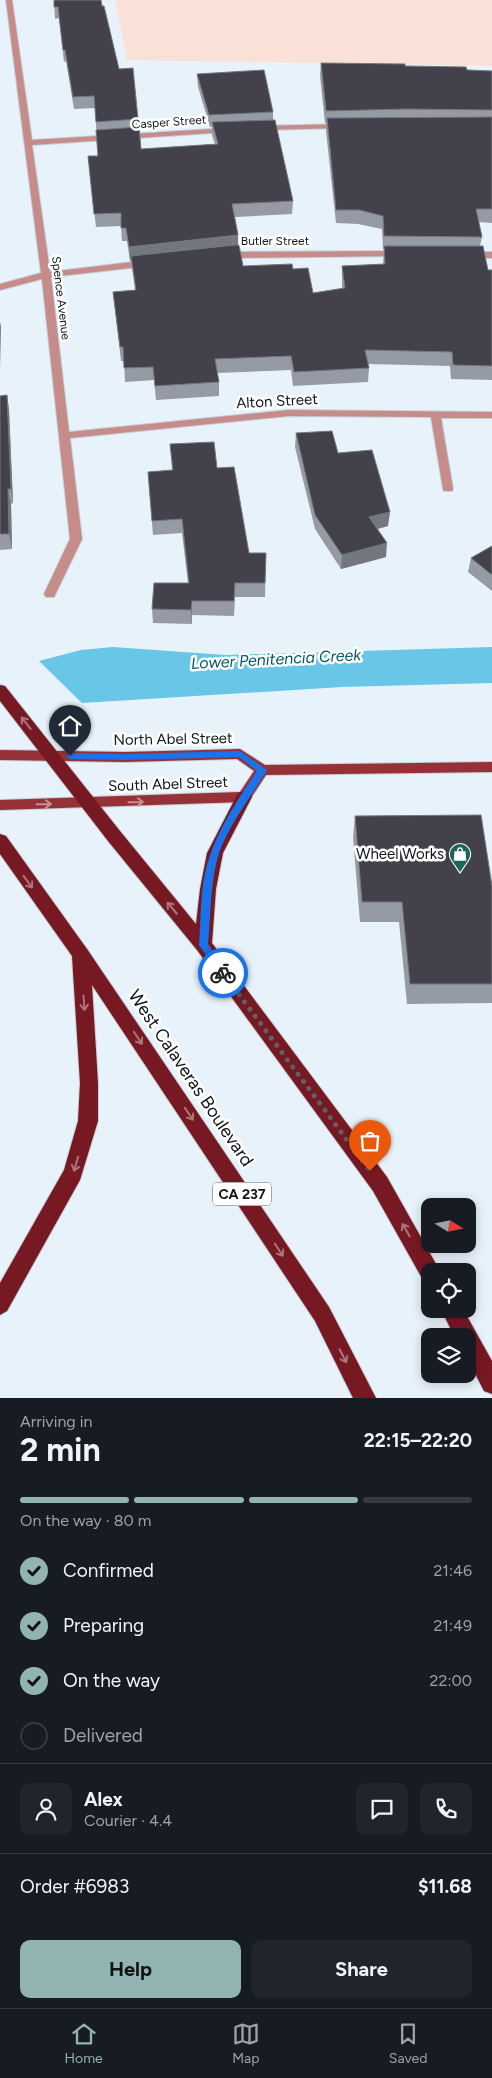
<!DOCTYPE html>
<html lang="en">
<head>
<meta charset="utf-8">
<style>
  body { margin:0; font-family:Figtree,sans-serif; background:#20242c; color:#f1f3f6; height:100vh; display:flex; flex-direction:column; font-size:19px; white-space:nowrap }
  * { box-sizing:border-box; margin:0 }
  p { font-size:16px; color:#9ea1a6 }
  .icon { flex:none; width:28px; height:28px; fill:none; stroke:currentColor; stroke-width:2; stroke-linecap:round; stroke-linejoin:round }
  .map { position:relative; height:1398px; overflow:hidden }
  .panel { display:flex; flex-direction:column; background:#171b24; flex:1 }
  .panel>* { flex:none }
  .needle { width:32px; rotate:100deg }
  .buttons { position:absolute; left:421px; top:1198px; display:grid; gap:10px }
  .buttons a { display:grid; place-items:center; width:55px; height:55px; border-radius:10px; background:#171b24; box-shadow:0 2px 12px #0003; font-size:25px }
  .pin { position:absolute; display:grid; place-items:center; width:42px; height:42px; color:#fff; margin:-51px -21px; border-radius:50% 50% 50% 0; rotate:-45deg; box-shadow:0 0 5px #0007 }
  .pin .icon { rotate:45deg }
  .courier { position:absolute; display:grid; place-items:center; width:50px; height:50px; margin:-25px; border:4px solid #1a73e8; border-radius:50%; background:#fff; color:#222; box-shadow:0 1px 6px #0007 }
  .head em { font-style:normal; font-weight:700 }
  .head div { display:flex; flex-direction:column-reverse }
  .head { display:flex; align-items:center; justify-content:space-between; height:85px; padding:0 20px }
  h1 { font-size:32px; font-weight:700; line-height:38px }
  .bar { display:grid; grid-template-columns:repeat(4,1fr); gap:8px 5px; align-content:center; height:60px; padding:0 20px }
  .bar i { height:6px; border-radius:4px; background:#363941 }
  .bar .current { background:#91b3b1 }
  .bar p { grid-column:span 4 }
  .line { display:flex; align-items:center; gap:12px; padding:0 20px; border-top:1px solid #363941 }
  .line div { flex:1 }
  .round { display:grid; place-items:center; flex:none; width:52px; height:52px; border-radius:10px; background:#20242c }
  ol { padding:0 20px; list-style:none }
  li { display:flex; align-items:center; gap:15px; height:55px }
  li p { margin-inline-start:auto }
  li .icon { padding:5px; border-radius:50%; background:#91b3b1; color:#111; stroke-width:4 }
  li:last-child { color:#9ea1a6 }
  li i { width:28px; height:28px; border:2px solid #363941; border-radius:50% }
  .action { display:flex; gap:10px; margin-top:auto; padding:10px 20px }
  .action a { flex:1; height:58px; border-radius:10px; background:#91b3b1; color:#111; font-size:20px; font-weight:700; line-height:58px; text-align:center }
  .action a+a { background:#20242c; color:#f1f3f6 }
  .dock { display:flex; justify-content:space-around; align-items:center; height:70px; border-top:1px solid #363941; background:#171b24; font-size:14px; color:#9ea1a6 }
  .dock a { display:grid; justify-items:center; gap:2px }
  .dock .current { color:#91b3b1 }
  .map>svg:first-child { display:block }
</style>
</head>
<body>
<div class="map">
<svg width="492" height="1398" viewBox="0 0 492 1398">
  <rect width="100%" height="100%" fill="#e8f2fb"/>
  <polygon fill="#fae1d8" points="115,0 492,0 492,66 127,60"/>
  <polygon fill="#69c6e7" points="113,647 225,655 492,647 492,683 342,687 82,703 39,661 81,650"/>
  <g fill="none" stroke-linecap="round" stroke-linejoin="round">
    <g stroke="#c6cfd7" stroke-width="2">
      <g id="street">
        <polygon points="6,0 12,0 32,140 228,128 232,130 228,132 32,145 50,272 148,260 152,263 148,266 51,277 69,432 289,410 492,412 492,418 441,418 453,489 452,491 444,491 443,489 431,417 289,416 70,438 82,539 54,597 46,597 44,594 70,539 42,279 0,290 0,284 41,273"/>
        <polygon points="342,124 345,124 345,128 260,130 256,128 260,126"/>
        <polygon points="400,251 404,254 403,256 225,258 221,255 225,252"/>
        <polygon points="492,252 492,258 470,258 466,255 470,252"/>
      </g>
    </g>
    <g stroke="#c6cfd7" stroke-width="2">
      <polygon id="primary" points="240,749 265,765 492,762 492,772 266,775 249,801 244,802 0,810 0,800 240,792 254,771 237,759 125,762 0,760 0,750 125,752"/>
    </g>
    <g stroke="#c6cfd7" stroke-width="2">
      <g id="highway">
        <polygon points="0,685 5,686 120,831 196,924 200,889 207,853 238,793 244,791 250,793 252,797 223,853 216,889 212,943 387,1177 440,1271 430,1271 430,1283 423,1280 373,1191 197,950 108,841 0,701"/>
        <polygon points="0,834 6,836 87,949 329,1307 376,1398 353,1398 315,1321 92,985 98,1083 98,1121 80,1180 7,1311 0,1315 0,1283 64,1170 78,1121 80,1083 72,956 0,854"/>
        <polygon points="441,1309 463,1309 492,1361 492,1394 484,1391 468,1360 468,1336 454,1336"/>
      </g>
    </g>
    <use href="#street" fill="#c68c8a" fill-rule="evenodd"/>
    <use href="#primary" fill="#963137" fill-rule="evenodd"/>
    <use href="#highway" fill="#771922" fill-rule="evenodd"/>
  </g>
  <g fill="#969aa4">
    <polygon points="54,0 102,6 119,69 138,119 141,149 215,144 212,135 212,127 210,127 198,87 197,74 273,112 273,120 293,201 292,214 235,217 238,235 238,245 243,266 293,269 313,293 342,288 342,266 383,264 384,249 383,249 382,229 358,224 336,223 326,131 326,123 325,123 320,76 321,63 405,66 492,71 492,223 479,222 482,237 480,246 488,270 492,270 492,380 451,379 450,366 368,364 369,368 368,382 293,386 291,370 217,373 219,382 219,396 156,400 154,380 125,382 124,361 121,361 113,292 135,290 131,260 130,261 127,241 122,241 121,226 96,227 88,156 98,156 95,108 74,109 66,61 64,62 59,18 55,19"/>
    <polygon points="7,395 9,410 13,503 11,504 12,549 0,550 0,396"/>
    <polygon points="296,433 338,453 388,526 378,529 386,557 341,569 315,529 295,447"/>
    <polygon points="170,444 217,468 249,553 266,553 265,597 235,597 234,616 192,615 192,624 153,623 152,609 188,583 182,533 153,535 148,472 172,470"/>
    <polygon points="492,546 492,591 468,572 471,558"/>
    <polygon points="355,816 492,886 492,1003 407,1004 399,922 360,922 353,837"/>
  </g>
  <g fill="#747780">
    <polygon points="238,235 238,248 131,256 131,260 130,261 129,247"/>
    <polygon points="0,322 1,327 0,369"/>
    <polygon points="7,395 9,410 13,503 11,489"/>
    <polygon points="8,489 11,504 12,549 9,534"/>
    <polygon points="390,512 388,526 368,531 369,517"/>
    <polygon points="387,543 386,557 341,569 342,555"/>
    <polygon points="192,601 192,624 191,610"/>
  </g>
  <g fill="#43424c" stroke="#747780">
    <polygon points="54,0 101,0 102,6 104,6 119,69 133,68 138,119 96,122 94,96 73,97 65,50 63,50 58,7 54,7"/>
    <polygon points="321,63 405,64 405,66 466,67 467,70 492,71 492,110 407,109 326,111"/>
    <polygon points="264,70 273,112 209,115 197,74"/>
    <polygon points="492,117 492,209 476,209 482,237 384,236 383,216 359,210 336,210 327,118"/>
    <polygon points="275,120 293,201 232,204 238,235 129,247 126,228 121,228 121,213 94,214 88,156 98,156 96,130 139,127 141,149 218,144 212,122"/>
    <polygon points="235,245 239,245 243,266 292,264 293,269 308,268 313,293 345,288 342,266 385,264 384,246 483,246 488,270 492,270 492,366 453,365 452,352 365,350 369,368 294,372 291,356 215,359 219,382 155,386 153,367 124,368 123,347 120,347 113,292 136,290 131,256"/>
    <polygon points="7,395 11,489 8,489 9,534 0,534 0,396"/>
    <polygon points="332,431 338,453 372,450 390,512 369,517 387,543 342,555 315,515 296,433"/>
    <polygon points="214,442 217,468 234,467 249,553 266,553 265,583 235,583 234,601 192,601 191,610 152,609 154,583 189,583 182,519 152,521 148,472 173,470 170,444"/>
    <polygon points="492,546 492,575 471,558"/>
    <polygon points="481,815 492,886 492,984 410,984 402,902 362,902 355,816"/>
  </g>
  <defs><path id="oneway-shaft" d="M-6 0H5M1.5-3L5.5 0L1.5 3" fill="none" stroke-width="1.6" stroke-linecap="round" stroke-linejoin="round" transform="scale(1.25)"/></defs>
  <g stroke="#ad757a">
    <use href="#oneway-shaft" transform="translate(26 723) rotate(-128)"/>
    <use href="#oneway-shaft" transform="translate(28 882) rotate(54)"/>
    <use href="#oneway-shaft" transform="translate(172 908) rotate(-130)"/>
    <use href="#oneway-shaft" transform="translate(84 1003) rotate(86)"/>
    <use href="#oneway-shaft" transform="translate(138 1038) rotate(56)"/>
    <use href="#oneway-shaft" transform="translate(189 1114) rotate(56)"/>
    <use href="#oneway-shaft" transform="translate(76 1164) rotate(106)"/>
    <use href="#oneway-shaft" transform="translate(406 1230) rotate(-120)"/>
    <use href="#oneway-shaft" transform="translate(279 1250) rotate(57)"/>
    <use href="#oneway-shaft" transform="translate(343 1356) rotate(63)"/>
  </g>
  <g stroke="#c58e91">
    <use href="#oneway-shaft" transform="translate(136 802) rotate(-1)"/>
    <use href="#oneway-shaft" transform="translate(44 804) rotate(-1)"/>
  </g>
  <path fill="#1a73e8" d="M240,751L267,770C251,797 230,823 219,853C210,881 211,915 208,944L228,973L223,977L220,975L199,945C201,920 200,893 206,869C215,833 237,801 257,771L239,757L125,760L70,759L66,756L70,753L125,754Z"/>
  <g fill="none" stroke-linecap="round" stroke-linejoin="round">
    <polyline stroke="#5d6267" stroke-width="5" stroke-dasharray="0 9" points="223,973 370,1171"/>
  </g>
  <defs>
    <g id="shop-pin" transform="scale(1.125)"><path d="M0 17L-7.5 6A9.5 9.5 0 1 1 7.5 6Z" fill="#1c655c" stroke="#fff"/><path d="M-5-2.5h2.3a2.7 3.5 0 0 1 5.4 0H5L5.5 6h-11ZM-1.5-2.5h3a1.5 2.3 0 0 0-3 0Z" fill="#fff"/></g>
  </defs>
  <g fill-rule="evenodd">
    <use href="#shop-pin" x="460" y="854"/>
  </g>
  <g text-anchor="middle" dominant-baseline="central" stroke-width="5" stroke-linejoin="round" paint-order="stroke">
    <g font-size="12" fill="#121518" stroke="#fff">
      <text transform="translate(169 122) rotate(-4)">Casper Street</text>
      <text x="275" y="241">Butler Street</text>
      <text transform="translate(61 298) rotate(83)">Spence Avenue</text>
    </g>
    <rect fill="#fff" stroke="#595b5d" stroke-width="1" x="213" y="1182.5" width="58" height="23" rx="4"/>
    <g font-size="14" font-weight="bold" fill="#121518">
      <text x="242" y="1194">CA 237</text>
    </g>
    <g font-size="15" fill="#121518" stroke="#fff">
      <text transform="translate(277 401) rotate(-3)">Alton Street</text>
      <text transform="translate(173 739) rotate(-1)">North Abel Street</text>
      <text transform="translate(168 784) rotate(-2)">South Abel Street</text>
    </g>
    <g font-size="15" fill="#121518" stroke="#fff" text-anchor="end">
      <text x="444" y="854">Wheel Works</text>
    </g>
    <g font-size="16" font-style="italic" fill="#01556b" stroke="#fff">
      <text transform="translate(276 659) rotate(-3)">Lower Penitencia Creek</text>
    </g>
    <g font-size="18" fill="#121518" stroke="#fff">
      <text transform="translate(191 1078) rotate(56)">West Calaveras Boulevard</text>
    </g>
  </g>
</svg>
<div class="buttons">
<a><svg class="needle" viewBox="-14 -14 28 28"><path d="M0-13l5 13h-10z" fill="#e53935"/><path d="M0 13l5-13h-10z" fill="#9ea1a6"/></svg></a>
<a><svg class="icon" aria-label="locate" viewBox="0 0 24 24"><circle cx="12" cy="12" r="6"/><path d="M12 2v4M12 18v4M2 12h4M18 12h4"/></svg></a>
<a><svg class="icon" aria-label="layers" viewBox="0 0 24 24"><path d="M12 4l9 5-9 5-9-5zM3 14l9 5 9-5"/></svg></a>
</div>
<div class="pin" style="left:370px;top:1171px;background:#ea580c"><svg class="icon" aria-label="bag" viewBox="0 0 24 24"><path d="M5 8h14l-1 12H6zM9 8a3 3 0 0 1 6 0"/></svg></div>
<div class="pin" style="left:70px;top:756px;background:#1f2937"><svg class="icon" aria-label="home" viewBox="0 0 24 24"><path d="M3 11l9-7 9 7M6 9v11h12V9"/></svg></div>
<div class="courier" style="left:223px;top:973px"><svg class="icon" aria-label="bike" viewBox="0 0 24 24"><circle cx="6" cy="16" r="4"/><circle cx="18" cy="16" r="4"/><path d="M6 16l4-8h5l3 8M10 8l3 8H6M13 5h3"/></svg></div>
</div>
<section class="panel">
<div class="head"><div><h1>2 min</h1><p>Arriving in</p></div><em>22:15–22:20</em></div>
<div class="bar"><i class="current"></i><i class="current"></i><i class="current"></i><i></i><p>On the way · 80 m</p></div>
<ol>
<li><svg class="icon" aria-label="check" viewBox="0 0 24 24"><path d="M5 12l5 5 9-10"/></svg>Confirmed<p>21:46</p></li>
<li><svg class="icon" aria-label="check" viewBox="0 0 24 24"><path d="M5 12l5 5 9-10"/></svg>Preparing<p>21:49</p></li>
<li><svg class="icon" aria-label="check" viewBox="0 0 24 24"><path d="M5 12l5 5 9-10"/></svg>On the way<p>22:00</p></li>
<li><i></i>Delivered</li>
</ol>
<div class="line" style="height:90px"><a class="round"><svg class="icon" aria-label="person" viewBox="0 0 24 24"><circle cx="12" cy="8" r="4"/><path d="M4 21q1-7 8-7t8 7"/></svg></a><div><b>Alex</b><p>Courier · 4.4</p></div><a class="round"><svg class="icon" aria-label="chat" viewBox="0 0 24 24"><path d="M4 5h16v11H9l-5 4z"/></svg></a><a class="round"><svg class="icon" aria-label="phone" viewBox="0 0 24 24"><path d="M5 4h4l2 5-3 2q2 4 5 5l2-3 5 2v4C11 20 4 13 5 4z"/></svg></a></div>
<div class="line" style="height:65px"><div>Order #6983</div><b>$11.68</b></div>
<div class="action"><a>Help</a><a>Share</a></div>
</section>
<nav class="dock">
<a class="current"><svg class="icon" aria-label="home" viewBox="0 0 24 24"><path d="M3 11l9-7 9 7M6 9v11h12V9"/></svg>Home</a>
<a><svg class="icon" aria-label="map" viewBox="0 0 24 24"><path d="M3 6l6-2 6 2 6-2v14l-6 2-6-2-6 2zM9 4v14M15 6v14"/></svg>Map</a>
<a><svg class="icon" aria-label="saved" viewBox="0 0 24 24"><path d="M7 4h10v16l-5-4-5 4z"/></svg>Saved</a>
</nav>
</body>
</html>
